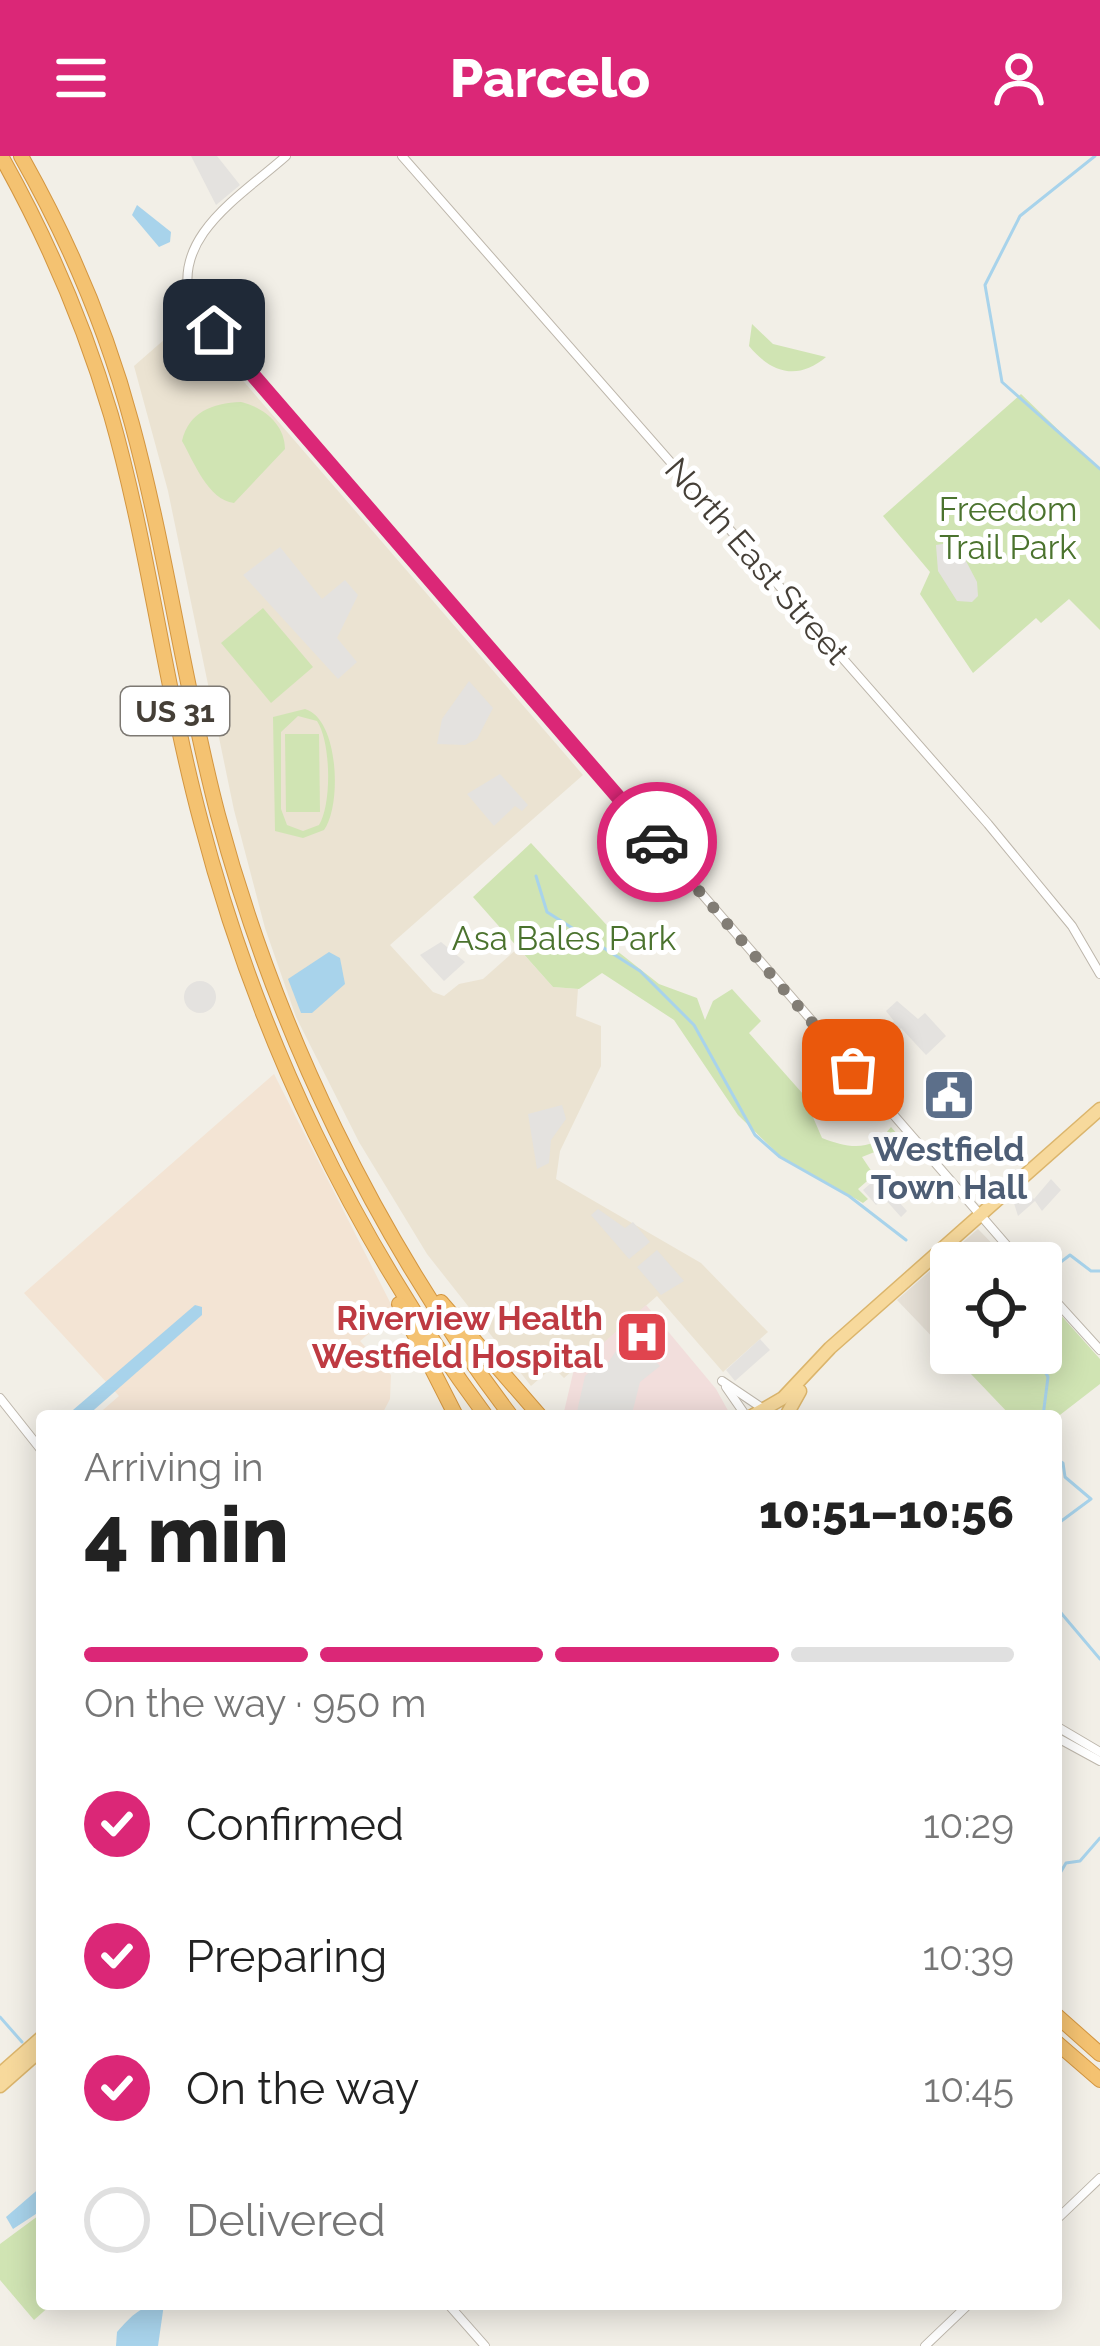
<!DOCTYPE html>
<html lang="en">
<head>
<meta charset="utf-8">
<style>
  body { margin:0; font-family:Raleway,sans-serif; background:#f6f6f6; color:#222; height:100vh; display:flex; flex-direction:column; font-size:45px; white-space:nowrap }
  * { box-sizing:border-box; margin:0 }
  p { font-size:39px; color:#767676 }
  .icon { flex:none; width:66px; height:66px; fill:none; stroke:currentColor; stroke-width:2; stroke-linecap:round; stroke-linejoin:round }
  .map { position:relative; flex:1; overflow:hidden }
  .panel { position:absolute; left:36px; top:1254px; width:1026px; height:900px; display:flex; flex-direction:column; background:#fff; border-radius:12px; box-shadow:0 6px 30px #0003 }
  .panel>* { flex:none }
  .buttons { position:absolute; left:930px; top:1086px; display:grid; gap:24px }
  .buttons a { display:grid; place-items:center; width:132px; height:132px; border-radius:12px; background:#fff; box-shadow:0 6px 30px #0003; font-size:60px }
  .pin { position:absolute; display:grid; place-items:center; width:102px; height:102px; color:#fff; margin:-51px; border-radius:24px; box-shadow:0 6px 18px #0006 }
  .courier { position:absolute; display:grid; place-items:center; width:120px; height:120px; margin:-60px; border:9px solid #db2777; border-radius:50%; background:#fff; color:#222; box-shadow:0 3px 15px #0007 }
  .head em { font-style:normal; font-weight:800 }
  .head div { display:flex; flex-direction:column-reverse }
  .head { display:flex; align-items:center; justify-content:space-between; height:204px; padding:0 48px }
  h1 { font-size:78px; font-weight:800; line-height:90px }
  .bar { display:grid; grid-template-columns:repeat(4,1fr); gap:18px 12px; align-content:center; height:144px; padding:0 48px }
  .bar i { height:15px; border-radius:9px; background:#e0e0e0 }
  .bar .on { background:#db2777 }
  .bar p { grid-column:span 4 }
  ol { padding:0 48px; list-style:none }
  li { display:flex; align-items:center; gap:36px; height:132px }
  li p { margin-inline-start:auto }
  li .icon { padding:12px; border-radius:50%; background:#db2777; color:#fff; stroke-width:4 }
  li:last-child { color:#767676 }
  li i { width:66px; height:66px; border:6px solid #e0e0e0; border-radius:50% }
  header { display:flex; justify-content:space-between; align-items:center; height:156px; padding:0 48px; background:#db2777; color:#fff; font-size:54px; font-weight:800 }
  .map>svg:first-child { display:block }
</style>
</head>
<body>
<header><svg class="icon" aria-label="menu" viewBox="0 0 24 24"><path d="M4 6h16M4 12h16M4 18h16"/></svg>Parcelo<svg class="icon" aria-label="person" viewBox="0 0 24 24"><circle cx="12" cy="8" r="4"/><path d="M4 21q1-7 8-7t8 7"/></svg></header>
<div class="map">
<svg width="1100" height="2190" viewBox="0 0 1100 2190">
  <rect width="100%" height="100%" fill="#f2efe7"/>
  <polygon fill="#e6e0d6" points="978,1073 1011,1107 951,1107 951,1183 942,1191 897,1144"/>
  <polygon fill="#f3e4d4" points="274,918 395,1156 360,1185 391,1219 390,1243 381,1260 96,1260 119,1240 24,1137"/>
  <polygon fill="#ebe3d2" points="189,162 583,619 390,789 433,836 444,840 459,828 483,823 518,792 553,831 578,833 576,860 601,870 601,910 560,995 556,1023 701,1107 768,1176 723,1216 657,1140 564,1222 553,1211 531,1230 427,1098 359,986 296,861 265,772 234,654 168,335 134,210"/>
  <polygon fill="#f2dedc" points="646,1149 716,1233 731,1260 563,1260 574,1213"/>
  <g fill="#d0e4b3" fill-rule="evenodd">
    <path d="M752,168L773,188L826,201C798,225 771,217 749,190Z"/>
    <polygon points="1021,238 1100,314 1100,474 1069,443 1041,467 1036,462 973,517 920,438 930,416 883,360"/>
    <path d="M241,246C263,251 285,268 285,293L234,347C208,344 194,306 182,285C189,256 212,247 241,246Z"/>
    <polygon points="263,452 313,511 271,547 221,487"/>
    <path d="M305,553C339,563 342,649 324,674L303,682L275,675L273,561ZM298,560L317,565C331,586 332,648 319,669L303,675L287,669L281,653V576Z"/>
    <polygon points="285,578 319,578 320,656 286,656"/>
    <path d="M531,687L614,777L607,787L659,828L697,842L705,864L713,845L732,833L761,865L749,877L803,938L822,982C848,992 872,997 891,971L898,979L887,991L862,1001L874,1019L858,1033L868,1043L863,1047L780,1000L738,959L674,864L602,817L579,833L553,831L473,741Z"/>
    <polygon points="1041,1137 1100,1203 1100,1228 1056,1262 1011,1260 950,1196 1041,1197"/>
    <polygon points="42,2057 42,2148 52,2148 34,2164 0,2124 0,2088"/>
  </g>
  <g fill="#e4e2df">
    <polygon points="191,0 217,0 240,29 216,49"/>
    <polygon points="956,386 977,426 978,440 972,446 957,445 938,415 936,389"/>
    <polygon points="280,391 322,443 345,424 358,439 337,482 357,506 338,523 243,419"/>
    <polygon points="469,525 493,552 477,583 465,589 437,588 442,563"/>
    <polygon points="500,618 528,649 522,655 515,650 494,670 467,638"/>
    <polygon points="441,786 465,806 444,825 420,799"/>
    <circle cx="200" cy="841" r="16"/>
    <polygon points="897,845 918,863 925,857 946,880 926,899 901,872 885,890 879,884 894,865 886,855"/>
    <polygon points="562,949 566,963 551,984 549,1007 537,1013 528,958"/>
    <polygon points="877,1022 907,1055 901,1061 884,1042 876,1049 863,1034"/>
    <polygon points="1051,1023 1061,1034 1042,1055 1035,1045 1018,1060 1012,1041 1023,1032 1034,1043"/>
    <polygon points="598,1053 625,1072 633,1066 650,1086 629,1103 591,1059"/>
    <polygon points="657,1094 684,1125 661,1139 637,1111"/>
    <polygon points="760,1183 770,1194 735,1225 726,1214"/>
    <polygon points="626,1191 643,1207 654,1204 660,1210 640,1226 632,1258 576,1260 585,1220 599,1207 603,1214 618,1192"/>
  </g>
  <g fill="#a8d3eb">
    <polygon points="137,49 171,76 170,86 159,91 132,59"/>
    <polygon points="329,796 340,802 345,828 312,857 301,857 288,823"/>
    <polygon points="195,1149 202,1151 202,1159 87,1260 66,1260"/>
    <polygon points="42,2030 42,2054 13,2073 6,2061"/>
    <path d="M164,2148L158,2190H116L117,2176C131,2160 142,2148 164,2148Z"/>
  </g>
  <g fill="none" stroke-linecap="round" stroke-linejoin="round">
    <g stroke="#a8d3eb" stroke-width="3">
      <polyline points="1095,0 1020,60 985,129 1002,226 1100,313"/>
      <polyline points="536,720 547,756 640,815 694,869 755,979 780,1001 849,1040 906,1084"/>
      <polyline points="1041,1121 1070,1099 1091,1115 1100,1115"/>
      <polyline points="1035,1197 1048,1221 1043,1260"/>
      <polyline points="1056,1303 1063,1307 1065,1321 1091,1343 1056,1369"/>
      <polyline points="1056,1451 1100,1503"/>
      <polyline points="1056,1724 1066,1707 1080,1705 1100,1682"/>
      <polyline points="0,1861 22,1886"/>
    </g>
    <g stroke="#bdb6ab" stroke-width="10">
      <g id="tertiary">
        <path d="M286,0C241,40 168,82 192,150L1022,1107"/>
        <polyline points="402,0 988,668 1072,770 1100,818"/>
        <polyline points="1041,1129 1100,1194"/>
        <polyline points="722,1225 762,1252"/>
        <polyline points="726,1231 746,1260"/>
        <polyline points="0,1242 42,1295"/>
        <polyline points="1056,1570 1100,1596"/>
        <polyline points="1056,1581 1100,1605"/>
        <polyline points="1056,2064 1100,2022"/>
        <polyline points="448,2148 485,2190"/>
        <polyline points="925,2190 969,2148"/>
      </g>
    </g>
    <g stroke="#dbb56c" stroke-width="15">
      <g id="primary">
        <polyline points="752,1260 783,1242 830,1192 1100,953"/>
        <polyline points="786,1260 800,1235"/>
        <polyline points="0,1918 42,1881"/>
        <polyline points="0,1930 42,1893"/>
      </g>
    </g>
    <g stroke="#d39641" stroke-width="16">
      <g id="motorway">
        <path d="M1,0C47,82 84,168 111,259C149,392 165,532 201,666C257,881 354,1082 486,1260"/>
        <path d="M21,0C69,85 107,174 132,268C167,397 184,530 218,659C276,875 376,1082 511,1260"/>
        <polyline points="441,1146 540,1260"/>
        <polyline points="399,1148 456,1260"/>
        <polyline points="1056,1859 1100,1898"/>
        <polyline points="1056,1886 1100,1924"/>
      </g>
    </g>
    <use href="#tertiary" stroke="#fff" stroke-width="8"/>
    <use href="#primary" stroke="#f7d99c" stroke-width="12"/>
    <use href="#motorway" stroke="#f4c271" stroke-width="14"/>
  </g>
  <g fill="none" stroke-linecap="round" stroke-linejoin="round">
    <polyline stroke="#827d75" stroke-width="12" stroke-dasharray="0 21.6" points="657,686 853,914"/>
    <polyline stroke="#db2777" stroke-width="15" points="214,174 657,686"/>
  </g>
  <defs>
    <g id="civic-square" transform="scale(2.7)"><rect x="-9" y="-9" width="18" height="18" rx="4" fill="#5c6f8a" stroke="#fff"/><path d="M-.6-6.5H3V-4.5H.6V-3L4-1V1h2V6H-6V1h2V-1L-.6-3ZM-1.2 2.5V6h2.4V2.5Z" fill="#fff"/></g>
    <g id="hospital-square" transform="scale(2.7)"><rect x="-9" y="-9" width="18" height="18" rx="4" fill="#e0444e" stroke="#fff"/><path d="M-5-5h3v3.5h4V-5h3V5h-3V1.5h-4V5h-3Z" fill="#fff"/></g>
  </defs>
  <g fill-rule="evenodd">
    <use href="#civic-square" x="949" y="939"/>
    <use href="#hospital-square" x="642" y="1181"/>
  </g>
  <g text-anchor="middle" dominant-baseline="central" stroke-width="10" stroke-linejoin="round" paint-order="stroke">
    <rect fill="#fff" stroke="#7d7973" stroke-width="3" x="121" y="531" width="108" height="48" rx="9"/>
    <g font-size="30" font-weight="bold" fill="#453f37">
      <text x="175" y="555">US 31</text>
    </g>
    <g font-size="33" fill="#4b732e" stroke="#fff">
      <text x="1008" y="353">Freedom<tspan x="1008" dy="38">Trail Park</tspan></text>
      <text x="564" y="782">Asa Bales Park</text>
    </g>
    <g font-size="33" fill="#453f37" stroke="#fff">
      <text transform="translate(757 405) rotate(49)">North East Street</text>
    </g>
    <g font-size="33" font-weight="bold" fill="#4e5e75" stroke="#fff">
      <text x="949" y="993">Westfield<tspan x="949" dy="38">Town Hall</tspan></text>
    </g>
    <g font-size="33" font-weight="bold" fill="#be3a42" stroke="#fff" text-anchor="end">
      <text x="603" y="1162">Riverview Health<tspan x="603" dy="38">Westfield Hospital</tspan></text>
    </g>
  </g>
</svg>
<div class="buttons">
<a><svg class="icon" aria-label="locate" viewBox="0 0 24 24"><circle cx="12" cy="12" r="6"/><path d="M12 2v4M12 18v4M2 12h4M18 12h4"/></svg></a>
</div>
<div class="pin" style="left:853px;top:914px;background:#ea580c"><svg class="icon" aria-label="bag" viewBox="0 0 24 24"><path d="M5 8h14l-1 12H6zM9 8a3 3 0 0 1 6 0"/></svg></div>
<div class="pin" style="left:214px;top:174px;background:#1f2937"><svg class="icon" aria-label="home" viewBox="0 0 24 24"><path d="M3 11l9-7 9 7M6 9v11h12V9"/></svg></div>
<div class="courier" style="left:657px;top:686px"><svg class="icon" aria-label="car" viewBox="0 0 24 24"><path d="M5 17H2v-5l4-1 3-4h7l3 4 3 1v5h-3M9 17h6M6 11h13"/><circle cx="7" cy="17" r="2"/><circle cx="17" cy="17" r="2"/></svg></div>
<section class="panel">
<div class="head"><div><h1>4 min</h1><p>Arriving in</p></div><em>10:51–10:56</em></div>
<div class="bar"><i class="on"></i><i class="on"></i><i class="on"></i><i></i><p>On the way · 950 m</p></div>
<ol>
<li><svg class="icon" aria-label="check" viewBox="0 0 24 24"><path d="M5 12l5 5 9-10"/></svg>Confirmed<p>10:29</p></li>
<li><svg class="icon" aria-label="check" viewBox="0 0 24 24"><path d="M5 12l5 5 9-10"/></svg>Preparing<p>10:39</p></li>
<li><svg class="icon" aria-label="check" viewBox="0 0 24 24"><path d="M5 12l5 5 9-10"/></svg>On the way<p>10:45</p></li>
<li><i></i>Delivered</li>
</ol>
</section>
</div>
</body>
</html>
